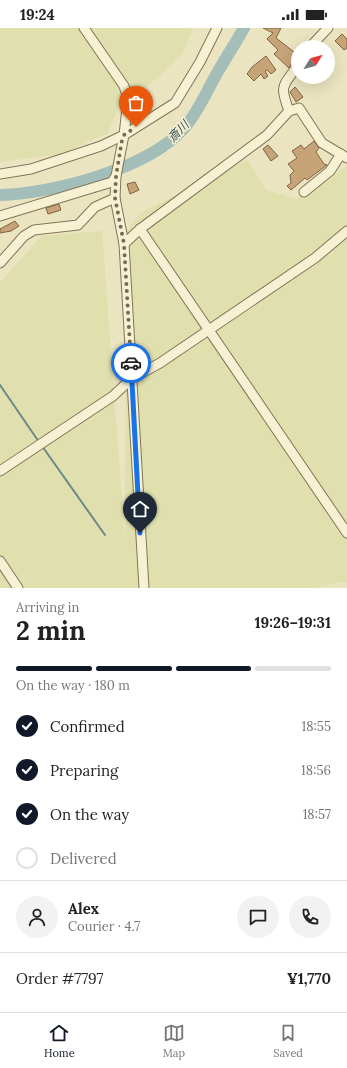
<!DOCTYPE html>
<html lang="en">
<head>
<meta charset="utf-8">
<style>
  body { margin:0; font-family:Lora,"Noto Sans JP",serif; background:#f2f2f2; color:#222; height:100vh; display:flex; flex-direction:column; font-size:15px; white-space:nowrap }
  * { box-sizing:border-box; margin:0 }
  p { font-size:13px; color:#767676 }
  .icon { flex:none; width:22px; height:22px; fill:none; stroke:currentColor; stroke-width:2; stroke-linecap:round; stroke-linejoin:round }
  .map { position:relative; height:560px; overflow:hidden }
  .panel { display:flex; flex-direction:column; background:#fff; flex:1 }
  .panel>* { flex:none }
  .needle { width:26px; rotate:53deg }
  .controls { position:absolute; left:291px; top:12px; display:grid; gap:8px }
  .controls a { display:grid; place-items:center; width:44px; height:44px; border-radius:50%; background:#fff; box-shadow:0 4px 16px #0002; font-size:20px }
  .pin { position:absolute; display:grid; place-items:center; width:34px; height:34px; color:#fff; margin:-41px -17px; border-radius:50% 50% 50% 0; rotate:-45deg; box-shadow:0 0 4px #0007 }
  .pin .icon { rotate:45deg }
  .courier { position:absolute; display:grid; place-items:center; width:40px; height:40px; margin:-20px; border:3px solid #1a73e8; border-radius:50%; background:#fff; color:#222; box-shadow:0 1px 5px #0007 }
  .overview em { font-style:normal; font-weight:700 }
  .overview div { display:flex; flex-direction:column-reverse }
  .overview { display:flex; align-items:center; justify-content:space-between; height:68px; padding:0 16px }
  h1 { font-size:26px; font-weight:700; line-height:30px }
  .bar { display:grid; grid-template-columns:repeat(4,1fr); gap:6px 4px; align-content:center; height:48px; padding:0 16px }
  .bar i { height:5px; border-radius:3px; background:#e0e0e0 }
  .bar .selected { background:#111827 }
  .bar p { grid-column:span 4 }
  .line { display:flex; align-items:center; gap:10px; padding:0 16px; border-top:1px solid #e0e0e0 }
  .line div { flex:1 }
  .round { display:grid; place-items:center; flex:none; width:42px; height:42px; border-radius:21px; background:#f2f2f2 }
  ol { padding:0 16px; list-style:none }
  li { display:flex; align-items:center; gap:12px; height:44px }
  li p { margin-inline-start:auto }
  li .icon { padding:4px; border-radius:50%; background:#111827; color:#fff; stroke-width:4 }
  li:last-child { color:#767676 }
  li i { width:22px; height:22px; border:2px solid #e0e0e0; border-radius:50% }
  .status { display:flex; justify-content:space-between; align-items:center; height:28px; padding:0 20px; background:#fff; direction:ltr }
  .status svg { height:11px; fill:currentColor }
  .tabs { display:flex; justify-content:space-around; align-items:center; height:56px; border-top:1px solid #e0e0e0; background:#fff; font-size:11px; color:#767676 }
  .tabs a { display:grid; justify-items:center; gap:2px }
  .tabs .selected { color:#111827 }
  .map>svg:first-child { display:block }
</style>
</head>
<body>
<div class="status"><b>19:24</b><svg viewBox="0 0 49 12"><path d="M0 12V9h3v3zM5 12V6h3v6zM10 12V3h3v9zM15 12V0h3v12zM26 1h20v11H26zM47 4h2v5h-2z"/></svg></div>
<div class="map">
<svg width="347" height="560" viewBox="0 0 347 560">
  <rect width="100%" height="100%" fill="#ebe4c0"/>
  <g fill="#e0dfae">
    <polygon points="0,0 193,0 184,23 160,48 118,80 108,105 61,126 0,134"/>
    <polygon points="247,132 267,162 296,171 332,150 347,137 347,555 339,554 317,560 0,560 0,254 42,208 102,203 125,513 126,203 140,185"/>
  </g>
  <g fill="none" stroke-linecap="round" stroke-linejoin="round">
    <g stroke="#6b8a87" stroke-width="2">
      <polyline points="0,357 39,414"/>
      <polyline points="42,418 105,507"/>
    </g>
    <path stroke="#a3bdb9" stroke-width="12" d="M0,167C53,166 150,140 185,99C198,84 206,65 216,47C225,31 235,16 244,0"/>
  </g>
  <g fill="#c7a478" stroke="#816341">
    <polygon points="263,0 281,0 276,10 298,27 298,31 293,33 289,40 274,26 278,22 267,11 273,5"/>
    <polygon points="342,6 347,11 347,20 344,22 335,13"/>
    <polygon points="266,28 276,42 271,46 267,42 265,43 268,48 264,51 261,46 254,53 247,46 252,39"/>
    <polygon points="295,59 303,69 296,74 290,64"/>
    <polygon points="314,113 319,120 316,124 324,136 327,137 307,152 305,150 291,162 287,158 291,155 290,147 294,143 288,136 297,130 292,123 301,117 304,121"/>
    <polygon points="268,117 278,128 271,133 263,121"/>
    <polygon points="135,154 139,162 130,166 127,156"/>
    <polygon points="59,176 61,182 48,186 46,180"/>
    <polygon points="15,193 19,198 11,203 0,205 0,201"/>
  </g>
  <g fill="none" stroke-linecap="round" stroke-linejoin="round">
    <g stroke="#837559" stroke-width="11">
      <g id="minor">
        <polyline points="84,0 124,58 128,71 124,107 116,148 115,170 124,216 144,560"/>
        <polyline points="310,19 328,0"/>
        <path d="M289,83C279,56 283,59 298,37"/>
        <polyline points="0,146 31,141 101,118 124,107 175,75 200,34 217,0"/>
        <polyline points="304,164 330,143 341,126"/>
        <polyline points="0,188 112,154 116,148"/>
        <polyline points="140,201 347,505"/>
        <polyline points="124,216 140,201 267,107 289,83 299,80 322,115 347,130"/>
        <polyline points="0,235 24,208 34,202 78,197 95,179 115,170"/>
        <polyline points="0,443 113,368 131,351 160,335 315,230 347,203"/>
        <polyline points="0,533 18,560"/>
      </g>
    </g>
    <use href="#minor" stroke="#f6f1d3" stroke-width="9"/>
  </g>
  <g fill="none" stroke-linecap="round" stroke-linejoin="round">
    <polyline stroke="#736c56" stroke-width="4" stroke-dasharray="0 7.2" points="131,335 124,216 115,170 116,148 122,112 124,107 136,99"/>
    <polyline stroke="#1a73e8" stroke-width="5" points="131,335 140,505"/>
  </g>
  <g text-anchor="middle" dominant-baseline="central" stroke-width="3.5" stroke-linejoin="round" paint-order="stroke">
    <g font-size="12" font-style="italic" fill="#2d5053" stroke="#f3edd0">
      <text transform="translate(178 103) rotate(-46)">斎川</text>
    </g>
  </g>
</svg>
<div class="controls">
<a><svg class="needle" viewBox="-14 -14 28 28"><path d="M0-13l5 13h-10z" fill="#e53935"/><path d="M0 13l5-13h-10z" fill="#767676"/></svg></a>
</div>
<div class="pin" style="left:136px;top:99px;background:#ea580c"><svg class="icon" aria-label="bag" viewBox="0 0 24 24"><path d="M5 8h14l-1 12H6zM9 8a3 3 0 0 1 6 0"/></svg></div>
<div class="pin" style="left:140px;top:505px;background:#1f2937"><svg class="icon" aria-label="home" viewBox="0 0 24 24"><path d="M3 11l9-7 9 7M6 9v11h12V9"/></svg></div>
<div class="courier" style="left:131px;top:335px"><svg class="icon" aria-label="car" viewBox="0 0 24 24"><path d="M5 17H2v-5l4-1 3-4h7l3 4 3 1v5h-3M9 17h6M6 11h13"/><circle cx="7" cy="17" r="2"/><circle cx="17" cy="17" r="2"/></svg></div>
</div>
<section class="panel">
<div class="overview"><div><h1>2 min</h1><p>Arriving in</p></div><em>19:26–19:31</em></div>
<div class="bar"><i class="selected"></i><i class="selected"></i><i class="selected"></i><i></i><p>On the way · 180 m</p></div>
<ol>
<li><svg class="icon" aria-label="check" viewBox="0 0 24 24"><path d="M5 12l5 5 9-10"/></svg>Confirmed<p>18:55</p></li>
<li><svg class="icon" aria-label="check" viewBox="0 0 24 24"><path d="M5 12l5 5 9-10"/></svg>Preparing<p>18:56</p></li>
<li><svg class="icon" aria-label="check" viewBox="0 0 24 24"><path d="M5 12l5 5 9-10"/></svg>On the way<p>18:57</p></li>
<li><i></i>Delivered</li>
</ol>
<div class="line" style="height:72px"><a class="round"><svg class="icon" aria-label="person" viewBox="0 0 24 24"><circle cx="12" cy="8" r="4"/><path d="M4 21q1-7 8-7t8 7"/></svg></a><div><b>Alex</b><p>Courier · 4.7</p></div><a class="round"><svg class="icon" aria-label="chat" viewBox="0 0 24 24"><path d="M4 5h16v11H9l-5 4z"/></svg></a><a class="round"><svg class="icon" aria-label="phone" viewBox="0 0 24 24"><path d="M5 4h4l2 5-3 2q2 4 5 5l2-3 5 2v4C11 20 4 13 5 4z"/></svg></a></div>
<div class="line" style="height:52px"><div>Order #7797</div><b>¥1,770</b></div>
</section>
<nav class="tabs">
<a class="selected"><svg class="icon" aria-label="home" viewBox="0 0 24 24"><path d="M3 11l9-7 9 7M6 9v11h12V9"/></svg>Home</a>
<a><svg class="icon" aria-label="map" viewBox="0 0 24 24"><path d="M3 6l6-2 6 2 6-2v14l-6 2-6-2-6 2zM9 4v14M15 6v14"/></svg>Map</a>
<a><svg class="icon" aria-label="saved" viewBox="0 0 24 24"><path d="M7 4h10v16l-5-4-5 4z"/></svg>Saved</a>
</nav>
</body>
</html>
